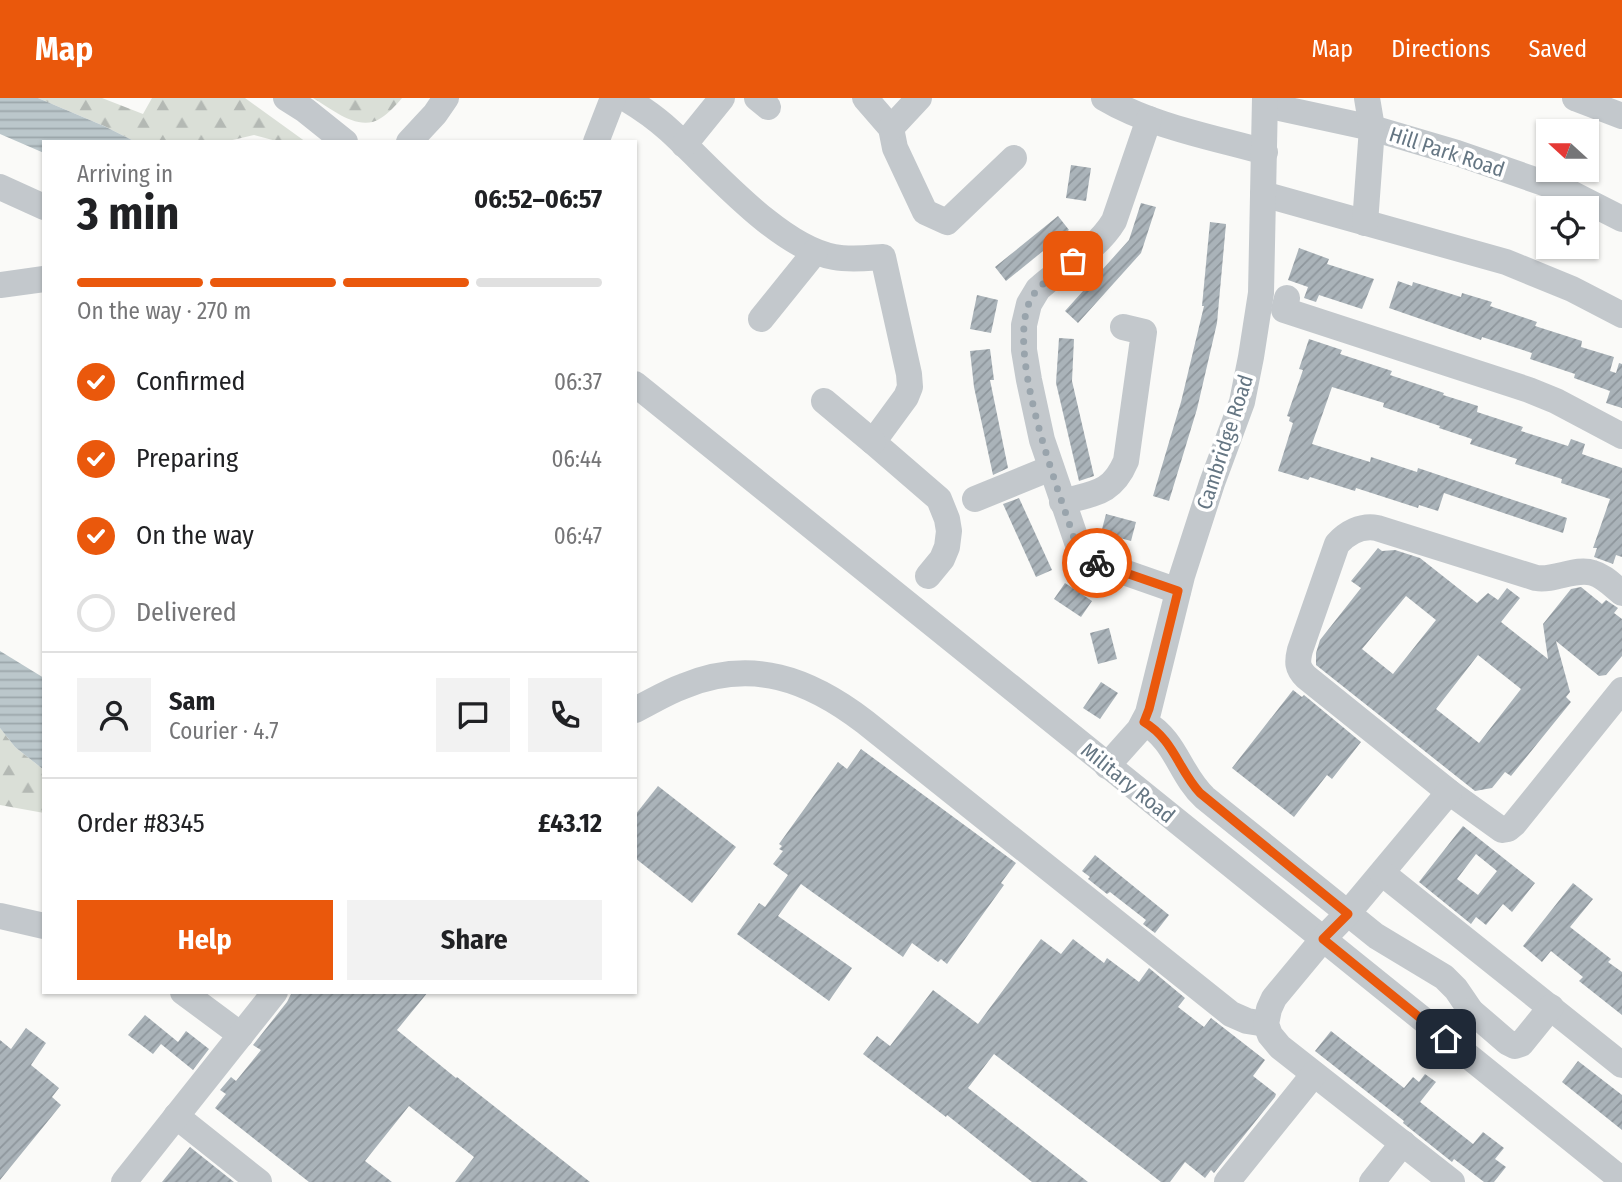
<!DOCTYPE html>
<html lang="en">
<head>
<meta charset="utf-8">
<style>
  body { margin:0; font-family:"Fira Sans Condensed",sans-serif; background:#f2f2f2; color:#202124; height:100vh; display:flex; flex-direction:column; font-size:26px; white-space:nowrap }
  * { box-sizing:border-box; margin:0 }
  p { font-size:23px; color:#757577 }
  .icon { flex:none; width:38px; height:38px; fill:none; stroke:currentColor; stroke-width:2; stroke-linecap:round; stroke-linejoin:round }
  .map { position:relative; flex:1; overflow:hidden }
  .sheet { position:absolute; left:42px; top:42px; width:595px; height:854px; display:flex; flex-direction:column; background:#fff; border-radius:0px; box-shadow:0 2px 5px #0004 }
  .sheet>* { flex:none }
  .needle { width:46px; rotate:291deg }
  .controls { position:absolute; left:1536px; top:21px; display:grid; gap:14px }
  .controls a { display:grid; place-items:center; width:63px; height:63px; border-radius:0px; background:#fff; box-shadow:0 2px 5px #0004; font-size:35px }
  .pin { position:absolute; display:grid; place-items:center; width:60px; height:60px; color:#fff; margin:-30px; border-radius:14px; box-shadow:0 4px 10px #0006 }
  .courier { position:absolute; display:grid; place-items:center; width:70px; height:70px; margin:-35px; border:5px solid #ea580c; border-radius:50%; background:#fff; color:#222; box-shadow:0 2px 9px #0007 }
  .overview em { font-style:normal; font-weight:700 }
  .overview div { display:flex; flex-direction:column-reverse }
  .overview { display:flex; align-items:center; justify-content:space-between; height:119px; padding:0 35px }
  h1 { font-size:46px; font-weight:700; line-height:52px }
  .bar { display:grid; grid-template-columns:repeat(4,1fr); gap:10px 7px; align-content:center; height:84px; padding:0 35px }
  .bar i { height:9px; border-radius:5px; background:#e0e0e0 }
  .bar .selected { background:#ea580c }
  .bar p { grid-column:span 4 }
  .line { display:flex; align-items:center; gap:18px; padding:0 35px; border-top:2px solid #e0e0e0 }
  .line div { flex:1 }
  .round { display:grid; place-items:center; flex:none; width:74px; height:74px; border-radius:0px; background:#f2f2f2 }
  ol { padding:0 35px; list-style:none }
  li { display:flex; align-items:center; gap:21px; height:77px }
  li p { margin-inline-start:auto }
  li .icon { padding:7px; border-radius:50%; background:#ea580c; color:#fff; stroke-width:4 }
  li:last-child { color:#757577 }
  li i { width:38px; height:38px; border:4px solid #e0e0e0; border-radius:50% }
  .primary-button { display:flex; gap:14px; margin-top:auto; padding:14px 35px }
  .primary-button a { flex:1; height:80px; border-radius:0px; background:#ea580c; color:#fff; font-size:28px; font-weight:700; line-height:80px; text-align:center }
  .primary-button a+a { background:#f2f2f2; color:#202124 }
  header { display:flex; align-items:center; gap:42px; box-sizing:border-box; height:98px; padding:0 35px; background:#ea580c; color:#fff }
  header strong { font-size:33px }
  nav { display:flex; gap:38px; margin-inline-start:auto; font-size:24px }
  .map>svg:first-child { display:block }
</style>
</head>
<body>
<header>
<strong>Map</strong>
<nav><a>Map</a><a>Directions</a><a>Saved</a></nav>
</header>
<div class="map">
<svg width="1622" height="1084" viewBox="0 0 1622 1084">
  <defs>
    <pattern id="forest-firs" width="22" height="20" patternUnits="userSpaceOnUse" patternTransform="scale(1.75)"><rect width="22" height="20" fill="#dadfd7"/><path d="M5 1l3.5 6h-7zM16 11l3.5 6h-7z" fill="#b4b9b4"/></pattern>
    <pattern id="water-rules" width="6" height="5" patternUnits="userSpaceOnUse" patternTransform="scale(1.75)"><rect width="6" height="5" fill="#bbc7cb"/><path d="M0 2.5h6" fill="none" stroke="#9ca6aa"/></pattern>
    <pattern id="building-hatch" width="6" height="6" patternUnits="userSpaceOnUse" patternTransform="scale(1.75)"><rect width="6" height="6" fill="#aab3b9"/><path d="M-1 1l2-2M0 6l6-6M5 7l2-2" fill="none" stroke="#8e969c"/></pattern>
  </defs>
  <rect width="100%" height="100%" fill="#fafaf8"/>
  <g fill="url(#forest-firs)">
    <polygon points="38,0 102,0 143,16 152,0 245,0 306,44 280,44 254,37 224,44 136,44 104,28"/>
    <path d="M313,0H402C396,7 389,15 381,20C359,35 332,11 313,0Z"/>
    <polygon points="0,630 15,649 44,672 44,715 0,707"/>
  </g>
  <g fill="url(#water-rules)">
    <polygon points="0,0 38,0 104,28 136,44 44,44 44,55 0,36"/>
    <polygon points="0,553 44,580 44,672 15,649 0,630"/>
  </g>
  <g fill="url(#building-hatch)" fill-rule="evenodd">
    <polygon points="1071,67 1091,70 1086,103 1066,100"/>
    <polygon points="1141,105 1156,109 1141,155 1078,225 1065,213 1129,142"/>
    <polygon points="1058,118 1069,132 1006,183 995,169"/>
    <polygon points="1210,124 1226,126 1217,225 1197,311 1169,403 1153,398 1181,304 1204,208 1202,208"/>
    <polygon points="1299,150 1329,161 1327,166 1374,181 1362,211 1319,197 1316,204 1304,200 1308,189 1288,182"/>
    <polygon points="1398,183 1412,188 1413,184 1461,199 1462,195 1492,204 1490,208 1537,224 1535,228 1582,243 1581,249 1614,259 1610,273 1616,275 1619,265 1622,266 1622,310 1606,305 1610,293 1574,280 1575,276 1530,261 1532,255 1482,239 1481,242 1389,210"/>
    <polygon points="977,197 998,202 991,235 970,231"/>
    <polygon points="1059,240 1074,241 1072,283 1094,378 1079,383 1056,285"/>
    <polygon points="1309,241 1342,252 1340,256 1392,273 1390,277 1444,295 1443,297 1478,308 1477,314 1523,329 1521,333 1568,348 1571,341 1585,346 1582,356 1622,370 1622,459 1616,457 1613,466 1594,459 1597,450 1593,450 1610,401 1561,385 1562,381 1515,366 1517,361 1470,346 1472,341 1439,330 1440,328 1383,309 1384,305 1332,289 1312,346 1370,364 1371,359 1417,374 1418,370 1567,420 1563,435 1444,395 1438,413 1419,407 1418,410 1356,390 1355,393 1310,379 1308,382 1278,373 1293,325 1289,323 1290,319 1287,318 1303,272 1299,271"/>
    <polygon points="990,251 994,282 990,282 1008,370 993,377 974,289 970,253"/>
    <polygon points="1019,400 1052,472 1036,479 1003,406"/>
    <polygon points="1106,416 1136,424 1131,443 1101,435"/>
    <path d="M1378,450L1382,453L1395,452L1420,460L1477,505L1488,495L1498,502L1507,490L1520,500L1501,524L1548,561L1543,526L1571,491L1581,489L1602,506L1606,502L1618,510L1614,515L1622,521V558L1606,577L1599,578L1556,543L1570,594L1566,599L1571,604L1511,678L1505,674L1492,690L1475,693L1316,567V555L1320,542L1361,490L1351,483ZM1406,498L1436,522L1393,576L1362,551ZM1478,557L1521,591L1479,645L1436,611Z"/>
    <polygon points="1065,485 1092,503 1081,519 1054,501"/>
    <polygon points="1109,530 1117,561 1098,566 1090,535"/>
    <polygon points="1101,584 1118,595 1100,621 1083,610"/>
    <polygon points="1293,592 1302,599 1304,597 1361,644 1332,681 1327,677 1294,719 1232,670"/>
    <polygon points="861,651 1016,765 1001,785 1004,787 947,866 941,861 938,864 912,845 903,859 801,786 778,818 852,870 829,903 737,836 759,805 765,809 788,777 773,766 783,753 779,751 782,748 779,746 838,664 847,671"/>
    <polygon points="658,688 736,749 692,805 635,760 635,717"/>
    <path d="M1463,728L1535,785L1512,814L1503,806L1486,827L1476,819L1471,826L1419,784ZM1476,756L1497,773L1478,797L1457,781Z"/>
    <polygon points="1095,757 1169,817 1155,835 1143,826 1146,822 1110,794 1107,796 1088,781 1090,779 1082,773"/>
    <polygon points="1573,785 1593,801 1570,829 1611,861 1608,864 1622,874 1622,917 1579,883 1583,879 1551,853 1542,864 1523,848"/>
    <polygon points="1041,841 1061,856 1073,841 1104,865 1107,860 1139,884 1149,870 1185,900 1178,909 1204,929 1211,920 1265,962 1253,978 1276,996 1275,999 1214,1075 1211,1072 1205,1080 1185,1064 1170,1084 1161,1084 994,956 968,990 1088,1084 1032,1084 947,1017 946,1019 863,956 877,938 890,948 933,892 978,926"/>
    <polygon points="292,894 428,894 397,932 456,980 457,979 590,1084 455,1084 474,1059 409,1008 365,1063 392,1084 309,1084 215,1010 226,996 220,992 231,979 236,983 261,952 253,947 287,904"/>
    <polygon points="145,917 178,944 186,933 209,951 193,972 161,946 153,956 128,937"/>
    <polygon points="26,930 46,945 31,967 59,990 52,999 61,1007 0,1082 0,942 11,951"/>
    <polygon points="1331,933 1404,990 1413,979 1419,984 1425,976 1436,984 1420,1004 1473,1046 1483,1034 1504,1050 1495,1061 1506,1069 1494,1084 1484,1084 1454,1061 1452,1064 1403,1025 1404,1023 1315,953"/>
    <polygon points="1578,963 1622,997 1622,1032 1562,984"/>
    <polygon points="190,1049 234,1084 162,1084"/>
  </g>
  <g fill="none" stroke-linecap="round" stroke-linejoin="round">
    <g stroke="#c3c8cc" stroke-width="26">
      <polyline points="286,0 305,12 345,44"/>
      <path d="M625,0C640,9 656,20 669,32C711,70 778,149 834,159C850,162 867,160 883,159L909,276L910,289L906,299L873,344L939,401L947,421L949,433L947,449L942,461L928,478"/>
      <polyline points="757,0 768,9"/>
      <polyline points="865,0 891,30 895,50 925,114 947,124 1014,60"/>
      <path d="M1104,0C1151,28 1212,39 1265,54"/>
      <polyline points="1575,0 1622,18"/>
      <polyline points="1266,7 1372,30 1457,55 1567,93 1622,121"/>
      <path d="M1149,21L1114,123C1096,153 1063,168 1038,191L1029,206L1024,227V252L1029,282L1042,342L1078,447L1088,459L1095,464L1178,493"/>
      <polyline points="891,30 919,0"/>
      <polyline points="409,44 435,16 446,0"/>
      <polyline points="596,44 613,0"/>
      <polyline points="684,47 722,0"/>
      <polyline points="0,89 44,109"/>
      <polyline points="1263,96 1506,164 1572,191 1622,217"/>
      <polyline points="1365,125 1372,30 1367,0"/>
      <polyline points="0,187 44,181"/>
      <polyline points="1287,200 1284,212 1529,292 1556,303 1622,338"/>
      <polyline points="761,221 815,154"/>
      <polyline points="635,286 1622,1082"/>
      <polyline points="824,303 873,344"/>
      <polyline points="975,401 1051,370"/>
      <path d="M1062,404C1094,395 1112,396 1126,363L1144,234L1123,229"/>
      <path d="M1622,495C1613,488 1604,478 1593,475C1576,469 1555,483 1536,480L1377,430C1361,427 1347,435 1337,446L1300,552C1297,564 1297,570 1306,579L1449,694L1502,732L1508,731L1514,726L1622,592"/>
      <path d="M635,612C651,604 667,594 684,588C752,560 809,581 865,624L1231,916L1247,923L1266,926"/>
      <path d="M1144,624C1177,643 1179,676 1205,700L1376,838L1444,879L1456,891L1471,913L1446,941"/>
      <polyline points="1107,668 1139,632 1148,615 1182,478 1212,385 1242,304 1251,259 1261,195 1265,0"/>
      <polyline points="1449,694 1348,815 1323,841 1274,900 1269,911 1266,926 1270,937 1280,949 1452,1084"/>
      <polyline points="1382,775 1622,967"/>
      <polyline points="0,818 44,828"/>
      <polyline points="183,894 241,937"/>
      <polyline points="1471,913 1507,944 1515,948 1521,946 1551,909"/>
      <polyline points="176,1018 259,1084"/>
      <polyline points="124,1084 275,894"/>
      <polyline points="1227,1084 1314,976"/>
      <polyline points="1372,1084 1403,1045"/>
    </g>
  </g>
  <g fill="none" stroke-linecap="round" stroke-linejoin="round">
    <path stroke="#99a4ac" stroke-width="7" stroke-dasharray="0 12.6" d="M1073,163C1059,174 1041,184 1032,199C1003,248 1057,387 1074,440L1082,454L1097,465"/>
    <path stroke="#ea580c" stroke-width="9" d="M1097,465L1178,493L1149,611L1144,624C1174,642 1178,671 1200,695L1348,816L1323,841L1446,941"/>
  </g>
  <g text-anchor="middle" dominant-baseline="central" stroke-width="7" stroke-linejoin="round" paint-order="stroke">
    <g font-size="21" fill="#657683" stroke="#fff">
      <text transform="translate(1447 54) rotate(18)">Hill Park Road</text>
      <text transform="translate(1225 344) rotate(-72)">Cambridge Road</text>
      <text transform="translate(1128 685) rotate(39)">Military Road</text>
    </g>
  </g>
</svg>
<div class="controls">
<a><svg class="needle" viewBox="-14 -14 28 28"><path d="M0-13l5 13h-10z" fill="#e53935"/><path d="M0 13l5-13h-10z" fill="#757577"/></svg></a>
<a><svg class="icon" aria-label="locate" viewBox="0 0 24 24"><circle cx="12" cy="12" r="6"/><path d="M12 2v4M12 18v4M2 12h4M18 12h4"/></svg></a>
</div>
<div class="pin" style="left:1073px;top:163px;background:#ea580c"><svg class="icon" aria-label="bag" viewBox="0 0 24 24"><path d="M5 8h14l-1 12H6zM9 8a3 3 0 0 1 6 0"/></svg></div>
<div class="pin" style="left:1446px;top:941px;background:#1f2937"><svg class="icon" aria-label="home" viewBox="0 0 24 24"><path d="M3 11l9-7 9 7M6 9v11h12V9"/></svg></div>
<div class="courier" style="left:1097px;top:465px"><svg class="icon" aria-label="bike" viewBox="0 0 24 24"><circle cx="6" cy="16" r="4"/><circle cx="18" cy="16" r="4"/><path d="M6 16l4-8h5l3 8M10 8l3 8H6M13 5h3"/></svg></div>
<section class="sheet">
<div class="overview"><div><h1>3 min</h1><p>Arriving in</p></div><em>06:52–06:57</em></div>
<div class="bar"><i class="selected"></i><i class="selected"></i><i class="selected"></i><i></i><p>On the way · 270 m</p></div>
<ol>
<li><svg class="icon" aria-label="check" viewBox="0 0 24 24"><path d="M5 12l5 5 9-10"/></svg>Confirmed<p>06:37</p></li>
<li><svg class="icon" aria-label="check" viewBox="0 0 24 24"><path d="M5 12l5 5 9-10"/></svg>Preparing<p>06:44</p></li>
<li><svg class="icon" aria-label="check" viewBox="0 0 24 24"><path d="M5 12l5 5 9-10"/></svg>On the way<p>06:47</p></li>
<li><i></i>Delivered</li>
</ol>
<div class="line" style="height:126px"><a class="round"><svg class="icon" aria-label="person" viewBox="0 0 24 24"><circle cx="12" cy="8" r="4"/><path d="M4 21q1-7 8-7t8 7"/></svg></a><div><b>Sam</b><p>Courier · 4.7</p></div><a class="round"><svg class="icon" aria-label="chat" viewBox="0 0 24 24"><path d="M4 5h16v11H9l-5 4z"/></svg></a><a class="round"><svg class="icon" aria-label="phone" viewBox="0 0 24 24"><path d="M5 4h4l2 5-3 2q2 4 5 5l2-3 5 2v4C11 20 4 13 5 4z"/></svg></a></div>
<div class="line" style="height:91px"><div>Order #8345</div><b>£43.12</b></div>
<div class="primary-button"><a>Help</a><a>Share</a></div>
</section>
</div>
</body>
</html>
